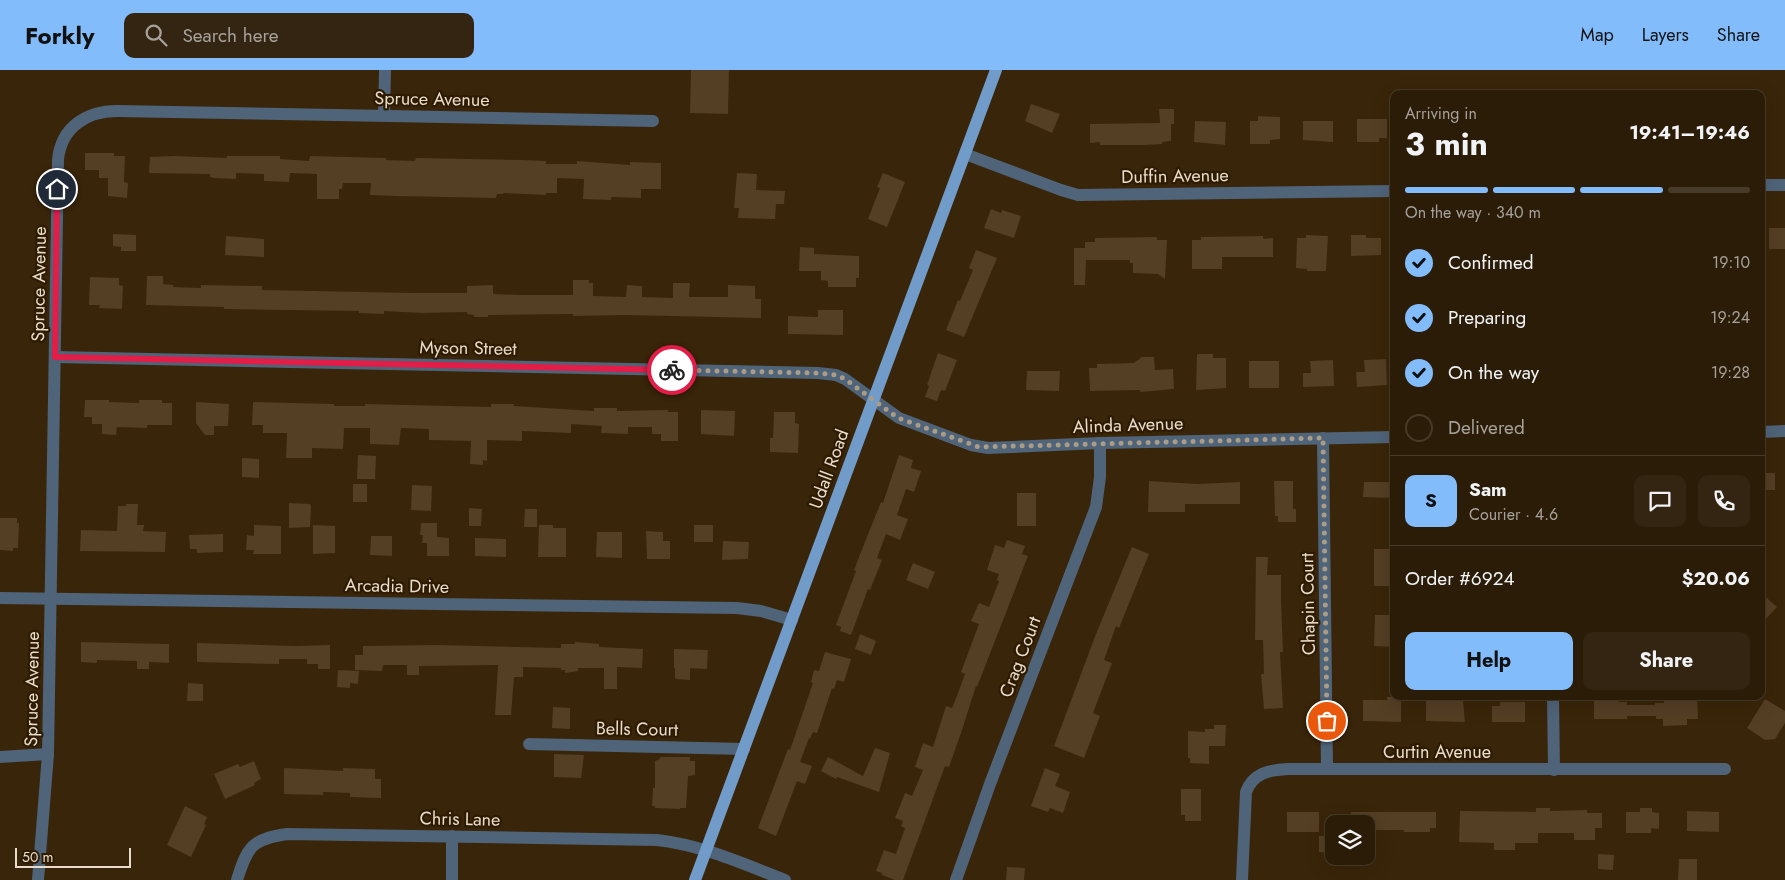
<!DOCTYPE html>
<html lang="en">
<head>
<meta charset="utf-8">
<style>
  body { margin:0; font-family:Jost,sans-serif; background:#332511; color:#f1f3f6; height:100vh; display:flex; flex-direction:column; font-size:19px; white-space:nowrap }
  * { box-sizing:border-box; margin:0 }
  p { font-size:16px; color:#a6a19b }
  .icon { flex:none; width:28px; height:28px; fill:none; stroke:currentColor; stroke-width:2; stroke-linecap:round; stroke-linejoin:round }
  .map { position:relative; flex:1; overflow:hidden }
  .side { position:absolute; left:1390px; top:20px; width:375px; height:610px; display:flex; flex-direction:column; background:#2b1c07; border-radius:10px; box-shadow:0 5px 20px #0002,0 0 0 1px #473a28 }
  .side>* { flex:none }
  .buttons { position:absolute; left:1325px; top:745px; display:grid; gap:10px }
  .buttons a { display:grid; place-items:center; width:50px; height:50px; border-radius:10px; background:#2b1c07; box-shadow:0 5px 20px #0002,0 0 0 1px #473a28; font-size:25px }
  .scale { position:absolute; left:15px; bottom:12px; width:116px; box-sizing:border-box; padding-left:5px; border:2px solid #e9dccc; border-top:0; font-size:14px; line-height:18px; white-space:nowrap; color:#e9dccc; -webkit-text-stroke:4px #2e1b01; paint-order:stroke }
  .pin { position:absolute; display:grid; place-items:center; width:42px; height:42px; color:#fff; margin:-21px; border:2px solid #fff; border-radius:50%; box-shadow:0 1px 5px #0007 }
  .courier { position:absolute; display:grid; place-items:center; width:50px; height:50px; margin:-25px; border:4px solid #e11d48; border-radius:50%; background:#fff; color:#222; box-shadow:0 1px 6px #0007 }
  .summary em { font-style:normal; font-weight:700 }
  .summary div { display:flex; flex-direction:column-reverse }
  .summary { display:flex; align-items:center; justify-content:space-between; height:85px; padding:0 15px }
  h1 { font-size:32px; font-weight:700; line-height:38px }
  .bar { display:grid; grid-template-columns:repeat(4,1fr); gap:8px 5px; align-content:center; height:60px; padding:0 15px }
  .bar i { height:6px; border-radius:4px; background:#473a28 }
  .bar .current { background:#83bcfb }
  .bar p { grid-column:span 4 }
  .line { display:flex; align-items:center; gap:12px; padding:0 15px; border-top:1px solid #473a28 }
  .line div { flex:1 }
  .round { display:grid; place-items:center; flex:none; width:52px; height:52px; border-radius:10px; background:#332511 }
  ol { padding:0 15px; list-style:none }
  li { display:flex; align-items:center; gap:15px; height:55px }
  li p { margin-inline-start:auto }
  li .icon { padding:5px; border-radius:50%; background:#83bcfb; color:#111; stroke-width:4 }
  li:last-child { color:#a6a19b }
  li i { width:28px; height:28px; border:2px solid #473a28; border-radius:50% }
  .action { display:flex; gap:10px; margin-top:auto; padding:10px 15px }
  .action a { flex:1; height:58px; border-radius:10px; background:#83bcfb; color:#111; font-size:20px; font-weight:700; line-height:58px; text-align:center }
  .action a+a { background:#332511; color:#f1f3f6 }
  header { display:flex; align-items:center; gap:30px; box-sizing:border-box; height:70px; padding:0 25px; background:#83bcfb; color:#111 }
  header strong { font-size:24px }
  nav { display:flex; gap:28px; margin-inline-start:auto; font-size:18px }
  .search { width:350px; height:45px; background:#332511; display:flex; align-items:center; gap:12px; box-sizing:border-box; padding:0 18px; border-radius:10px; color:#a6a19b; font-size:19px }
  .map>svg:first-child { display:block }
</style>
</head>
<body>
<header>
<strong>Forkly</strong>
<div class="search"><svg class="icon" aria-label="search" viewBox="0 0 24 24"><circle cx="10" cy="10" r="6"/><path d="M15 15l6 6"/></svg>Search here</div>
<nav><a>Map</a><a>Layers</a><a>Share</a></nav>
</header>
<div class="map">
<svg width="1785" height="810" viewBox="0 0 1785 810">
  <rect width="100%" height="100%" fill="#392509"/>
  <g fill="#543e24">
    <polygon points="691,0 729,0 728,44 690,43"/>
    <polygon points="1031,34 1060,44 1052,63 1025,51"/>
    <polygon points="1159,39 1174,39 1174,54 1171,54 1171,71 1162,72 1162,74 1146,75 1100,75 1100,72 1090,73 1090,54 1160,53"/>
    <polygon points="1258,46 1280,47 1280,69 1270,70 1270,74 1250,74 1250,51 1258,51"/>
    <polygon points="1357,49 1387,49 1387,68 1379,68 1379,72 1357,72"/>
    <polygon points="1195,51 1226,52 1225,75 1194,72"/>
    <polygon points="1303,51 1333,51 1333,72 1303,70"/>
    <polygon points="85,83 114,83 114,86 125,86 124,112 128,113 127,128 108,126 108,108 99,108 99,100 85,100"/>
    <polygon points="174,86 227,88 227,86 280,86 280,89 309,91 310,86 386,88 386,90 415,91 416,88 522,90 546,91 546,94 577,94 577,91 630,95 630,92 661,93 661,119 641,119 641,128 611,127 611,130 583,129 584,109 557,108 557,123 546,123 546,125 503,123 503,124 497,124 496,128 395,126 370,125 371,113 343,113 342,119 339,119 339,129 317,129 317,104 290,103 289,112 264,111 264,104 236,103 236,109 214,108 210,107 210,104 149,103 150,87"/>
    <polygon points="737,103 757,104 756,120 785,121 784,134 776,134 775,149 738,148 739,138 734,138"/>
    <polygon points="883,103 905,112 887,157 868,149 880,118 877,117"/>
    <polygon points="991,139 1001,143 1002,140 1021,146 1014,168 984,158"/>
    <rect x="1769" y="158" width="16" height="21"/>
    <polygon points="113,164 136,165 136,181 121,181 121,177 113,176"/>
    <polygon points="1306,165 1328,166 1326,201 1307,201 1307,199 1296,198 1297,168 1306,168"/>
    <polygon points="1351,165 1366,165 1366,168 1381,168 1381,185 1351,186"/>
    <polygon points="226,166 264,169 264,187 225,185"/>
    <polygon points="1263,166 1263,169 1273,168 1273,187 1222,187 1222,199 1192,199 1192,170 1201,170 1201,167"/>
    <polygon points="1157,167 1157,170 1167,170 1165,209 1158,204 1133,203 1133,193 1130,193 1130,190 1086,190 1085,215 1074,215 1074,178 1085,178 1085,172 1095,172 1095,168"/>
    <polygon points="800,177 814,178 814,184 859,186 859,208 856,208 856,217 828,217 828,211 821,210 821,201 799,201"/>
    <polygon points="976,180 997,188 964,267 946,260 958,230 960,231 973,200 969,198"/>
    <polygon points="147,206 163,206 163,214 173,215 173,217 201,218 201,215 262,216 262,220 414,223 467,223 467,216 493,215 493,224 519,225 573,225 573,210 589,210 589,213 593,213 593,226 626,227 627,215 642,216 642,227 673,228 673,213 690,213 689,227 728,227 728,215 755,216 755,229 761,229 761,248 626,245 573,246 573,244 488,245 488,247 474,247 474,245 467,244 467,242 422,243 384,241 384,244 359,243 359,241 224,239 224,237 146,235"/>
    <polygon points="90,207 119,208 119,215 123,216 122,239 99,238 100,235 89,235"/>
    <polygon points="818,240 843,240 843,265 788,264 788,246 818,247"/>
    <polygon points="938,283 957,290 945,321 941,320 937,331 925,327 929,316 927,315"/>
    <polygon points="1197,284 1213,284 1213,288 1226,288 1226,318 1196,320"/>
    <polygon points="1142,287 1154,287 1155,300 1173,299 1174,319 1140,322 1140,320 1090,321 1089,298 1097,298 1097,294 1134,293"/>
    <polygon points="1386,289 1387,315 1357,317 1356,302 1365,302 1364,290"/>
    <polygon points="1333,290 1334,316 1303,317 1303,303 1311,303 1310,291"/>
    <rect x="1249" y="291" width="30" height="27"/>
    <polygon points="1027,301 1060,301 1059,321 1026,320"/>
    <polygon points="85,330 109,330 109,332 139,333 139,330 162,330 162,333 172,333 172,355 147,355 147,358 117,357 116,365 102,364 102,354 92,354 92,347 84,347"/>
    <polygon points="196,332 229,334 228,356 214,356 214,365 205,365 196,353"/>
    <polygon points="253,332 334,334 334,336 365,336 365,334 491,337 491,334 514,334 514,336 594,341 594,338 617,338 617,341 668,340 668,342 678,342 678,371 661,371 661,364 652,364 652,357 628,357 628,364 601,363 602,356 571,354 571,363 522,361 522,371 487,370 487,391 483,390 483,395 470,394 471,371 429,370 429,359 401,358 399,375 370,374 370,358 344,358 343,379 312,378 312,388 286,388 287,363 263,363 263,355 252,355"/>
    <polygon points="701,340 735,341 734,366 701,364"/>
    <polygon points="774,342 795,342 795,353 799,354 798,383 770,382 770,368 773,368"/>
    <polygon points="358,385 376,386 375,409 357,409"/>
    <polygon points="899,385 913,390 911,398 921,401 914,422 906,419 897,445 908,449 900,470 886,464 877,488 882,490 870,520 868,519 851,565 840,561 841,557 836,555 856,501 854,500 861,482 881,432 883,433"/>
    <polygon points="242,388 259,389 259,408 242,407"/>
    <rect x="1761" y="403" width="14" height="17"/>
    <polygon points="1149,411 1197,414 1240,412 1240,434 1185,434 1185,442 1148,442"/>
    <polygon points="1274,411 1293,411 1293,439 1296,439 1296,452 1278,452 1278,446 1275,446"/>
    <polygon points="1364,412 1394,412 1394,428 1363,427"/>
    <rect x="353" y="414" width="14" height="18"/>
    <polygon points="412,415 432,416 431,441 411,440"/>
    <rect x="1017" y="423" width="19" height="33"/>
    <polygon points="289,433 310,434 311,436 310,457 289,458"/>
    <polygon points="126,434 138,434 137,455 144,455 143,461 166,462 165,482 80,481 81,460 117,461 118,436 126,436"/>
    <polygon points="469,438 482,439 481,456 469,456"/>
    <polygon points="525,439 537,439 537,457 524,457"/>
    <polygon points="0,448 17,448 17,453 19,453 18,478 13,478 13,481 0,480"/>
    <polygon points="421,453 437,453 437,467 449,468 449,486 427,486 427,473 422,473 423,465 420,465"/>
    <polygon points="254,455 281,456 281,484 253,484 254,480 246,480 247,465 254,466"/>
    <polygon points="313,455 335,456 335,483 313,484"/>
    <polygon points="539,455 553,455 553,458 566,458 566,487 538,487"/>
    <rect x="694" y="455" width="19" height="17"/>
    <polygon points="646,461 663,462 663,471 670,471 670,489 647,489"/>
    <polygon points="597,462 622,462 622,488 596,487"/>
    <polygon points="223,464 223,482 197,483 197,479 190,479 189,465"/>
    <polygon points="371,466 392,466 392,486 370,485"/>
    <polygon points="475,468 506,469 506,487 475,486"/>
    <polygon points="1007,470 1025,476 1022,484 1028,486 977,617 976,616 961,663 949,697 945,696 903,810 895,810 882,805 882,803 876,801 884,780 896,784 905,758 901,756 903,751 895,748 905,723 912,726 923,700 915,697 923,673 933,677 946,636 952,638 955,631 965,604 961,602 979,554 971,551 979,533 989,537 999,511 997,510 999,504 987,500 995,475 1004,478"/>
    <polygon points="723,471 749,472 748,489 722,490"/>
    <polygon points="1132,477 1149,484 1119,558 1116,556 1104,590 1112,593 1093,643 1100,646 1084,688 1054,676 1096,564"/>
    <rect x="1374" y="479" width="20" height="37"/>
    <polygon points="1256,487 1268,487 1267,505 1281,505 1281,530 1283,582 1280,582 1283,638 1264,639 1261,604 1264,604 1263,570 1255,570"/>
    <polygon points="913,493 935,502 928,519 906,510"/>
    <polygon points="1761,523 1777,537 1761,554"/>
    <polygon points="1375,545 1394,545 1394,577 1374,576"/>
    <polygon points="860,564 876,571 871,585 855,579"/>
    <polygon points="81,572 169,574 169,593 149,592 149,599 137,599 137,591 97,590 97,593 81,592"/>
    <polygon points="575,572 599,574 599,577 643,579 642,598 617,597 617,619 604,619 604,598 578,598 578,601 565,603 565,600 561,600 561,598 523,597 523,607 514,607 511,645 495,645 498,595 419,596 419,605 407,605 407,595 383,595 382,601 355,600 355,585 363,585 363,576 437,575 561,578 561,574 575,574"/>
    <polygon points="197,573 296,576 330,575 330,599 318,599 318,594 307,594 307,589 279,589 279,594 197,592"/>
    <polygon points="674,579 708,580 707,599 690,598 690,610 677,609 675,608 675,598 674,598"/>
    <polygon points="825,582 851,589 844,612 837,610 834,619 832,618 817,663 813,662 810,669 809,668 800,692 812,696 805,714 797,711 776,766 758,758 788,679 790,680 813,613 811,612 814,600 819,601"/>
    <polygon points="338,600 359,601 358,614 350,613 350,618 337,617"/>
    <polygon points="188,613 203,614 203,631 187,631"/>
    <polygon points="1426,626 1442,626 1442,631 1463,631 1465,652 1426,651"/>
    <polygon points="1690,626 1690,629 1697,628 1698,649 1687,649 1687,655 1663,656 1663,649 1656,649 1656,646 1627,646 1627,649 1594,649 1594,628 1619,628 1619,632 1627,632 1627,635 1655,635 1655,633 1664,633 1664,627"/>
    <polygon points="1387,627 1401,627 1401,652 1363,651 1363,630 1387,630"/>
    <polygon points="1765,629 1785,641 1785,653 1775,669 1765,670 1747,658"/>
    <polygon points="1500,632 1525,632 1525,652 1492,652 1492,636 1500,636"/>
    <polygon points="553,637 570,638 570,659 552,658"/>
    <polygon points="1214,655 1226,655 1225,676 1209,676 1209,694 1190,693 1190,688 1188,688 1188,661 1205,662 1205,659 1214,659"/>
    <polygon points="875,678 890,683 879,722 837,707 836,709 821,701 828,687 863,706"/>
    <polygon points="554,684 584,685 581,708 554,707"/>
    <polygon points="660,687 690,687 690,691 695,691 695,705 688,706 686,738 680,738 680,739 655,738 655,736 652,736 653,718 655,718 655,691 660,689"/>
    <polygon points="254,691 261,709 254,713 255,715 225,729 214,704 238,694 240,697"/>
    <polygon points="284,698 343,701 343,698 375,699 375,709 381,709 381,728 350,727 350,723 323,722 323,725 284,724"/>
    <polygon points="1045,698 1060,704 1055,716 1070,722 1063,743 1050,738 1048,742 1031,736"/>
    <polygon points="1181,719 1201,719 1201,751 1185,751 1185,745 1181,745"/>
    <polygon points="185,736 207,747 204,754 206,755 191,787 167,775"/>
    <polygon points="1536,738 1550,738 1550,741 1587,740 1587,743 1602,743 1602,758 1595,758 1595,770 1574,770 1574,763 1538,763 1538,773 1515,773 1515,780 1494,780 1494,773 1459,772 1460,741 1536,742"/>
    <polygon points="1640,738 1652,738 1652,742 1659,743 1659,759 1651,758 1651,763 1626,763 1626,742 1640,742"/>
    <polygon points="1687,741 1719,742 1719,762 1687,761"/>
    <rect x="1287" y="742" width="32" height="20"/>
    <polygon points="1351,742 1436,742 1436,758 1430,758 1430,762 1404,762 1404,760 1366,760 1366,754 1351,754"/>
    <polygon points="1319,766 1334,766 1334,783 1319,782"/>
    <polygon points="1598,784 1614,785 1613,800 1598,799"/>
    <polygon points="1679,789 1697,789 1697,810 1678,810"/>
    <polygon points="1007,797 1025,798 1024,810 1006,810"/>
  </g>
  <g fill="none" stroke-linecap="round" stroke-linejoin="round">
    <g stroke="#4f6379" stroke-width="12">
      <polyline points="384,45 385,0"/>
      <polyline points="965,84 1061,120 1078,125 1394,121"/>
      <polyline points="1761,115 1785,115"/>
      <polyline points="55,287 818,303 836,305 845,309 899,348 971,375 988,378 1100,373 1394,367"/>
      <polyline points="1761,362 1785,361"/>
      <polyline points="1323,368 1327,699"/>
      <polyline points="0,528 737,538 761,541 792,550"/>
      <polyline points="1553,626 1554,700"/>
      <polyline points="529,674 744,679"/>
      <polyline points="0,687 48,684"/>
      <path d="M38,810L48,684L58,90C61,57 87,41 117,41L653,51"/>
      <path d="M237,810C247,777 252,769 287,764L657,770C702,775 744,794 785,810"/>
      <polyline points="452,810 452,766"/>
      <polyline points="956,810 990,714 1096,437 1100,407 1100,373"/>
      <path d="M1242,810L1246,722C1253,703 1269,700 1288,699H1725"/>
    </g>
    <polyline stroke="#719bc8" stroke-width="12" points="695,810 996,0"/>
  </g>
  <g fill="none" stroke-linecap="round" stroke-linejoin="round">
    <polyline stroke="#ab9c88" stroke-width="5" stroke-dasharray="0 9" points="672,300 818,303 836,305 845,309 898,348 979,377 1323,368 1327,651"/>
    <polyline stroke="#e11d48" stroke-width="6" points="57,119 55,287 672,300"/>
  </g>
  <g text-anchor="middle" dominant-baseline="central" stroke-width="4.5" stroke-linejoin="round" paint-order="stroke">
    <g font-size="18" fill="#e9dccc" stroke="#2e1b01">
      <text transform="translate(432 29) rotate(1)">Spruce Avenue</text>
      <text transform="translate(1175 106) rotate(-1)">Duffin Avenue</text>
      <text transform="translate(39 214) rotate(-89)">Spruce Avenue</text>
      <text transform="translate(468 278) rotate(1)">Myson Street</text>
      <text transform="translate(1128 355) rotate(-2)">Alinda Avenue</text>
      <text transform="translate(829 399) rotate(-70)">Udall Road</text>
      <text transform="translate(397 516) rotate(1)">Arcadia Drive</text>
      <text transform="translate(1308 534) rotate(-91)">Chapin Court</text>
      <text transform="translate(1020 587) rotate(-69)">Crag Court</text>
      <text transform="translate(32 619) rotate(-89)">Spruce Avenue</text>
      <text transform="translate(637 659) rotate(1)">Bells Court</text>
      <text x="1437" y="682">Curtin Avenue</text>
      <text transform="translate(460 749) rotate(1)">Chris Lane</text>
    </g>
  </g>
</svg>
<div class="buttons">
<a><svg class="icon" aria-label="layers" viewBox="0 0 24 24"><path d="M12 4l9 5-9 5-9-5zM3 14l9 5 9-5"/></svg></a>
</div>
<div class="scale">50 m</div>
<div class="pin" style="left:1327px;top:651px;background:#ea580c"><svg class="icon" aria-label="bag" viewBox="0 0 24 24"><path d="M5 8h14l-1 12H6zM9 8a3 3 0 0 1 6 0"/></svg></div>
<div class="pin" style="left:57px;top:119px;background:#1f2937"><svg class="icon" aria-label="home" viewBox="0 0 24 24"><path d="M3 11l9-7 9 7M6 9v11h12V9"/></svg></div>
<div class="courier" style="left:672px;top:300px"><svg class="icon" aria-label="bike" viewBox="0 0 24 24"><circle cx="6" cy="16" r="4"/><circle cx="18" cy="16" r="4"/><path d="M6 16l4-8h5l3 8M10 8l3 8H6M13 5h3"/></svg></div>
<section class="side">
<div class="summary"><div><h1>3 min</h1><p>Arriving in</p></div><em>19:41–19:46</em></div>
<div class="bar"><i class="current"></i><i class="current"></i><i class="current"></i><i></i><p>On the way · 340 m</p></div>
<ol>
<li><svg class="icon" aria-label="check" viewBox="0 0 24 24"><path d="M5 12l5 5 9-10"/></svg>Confirmed<p>19:10</p></li>
<li><svg class="icon" aria-label="check" viewBox="0 0 24 24"><path d="M5 12l5 5 9-10"/></svg>Preparing<p>19:24</p></li>
<li><svg class="icon" aria-label="check" viewBox="0 0 24 24"><path d="M5 12l5 5 9-10"/></svg>On the way<p>19:28</p></li>
<li><i></i>Delivered</li>
</ol>
<div class="line" style="height:90px"><b class="round" style="background:#83bcfb;color:#111">S</b><div><b>Sam</b><p>Courier · 4.6</p></div><a class="round"><svg class="icon" aria-label="chat" viewBox="0 0 24 24"><path d="M4 5h16v11H9l-5 4z"/></svg></a><a class="round"><svg class="icon" aria-label="phone" viewBox="0 0 24 24"><path d="M5 4h4l2 5-3 2q2 4 5 5l2-3 5 2v4C11 20 4 13 5 4z"/></svg></a></div>
<div class="line" style="height:65px"><div>Order #6924</div><b>$20.06</b></div>
<div class="action"><a>Help</a><a>Share</a></div>
</section>
</div>
</body>
</html>
